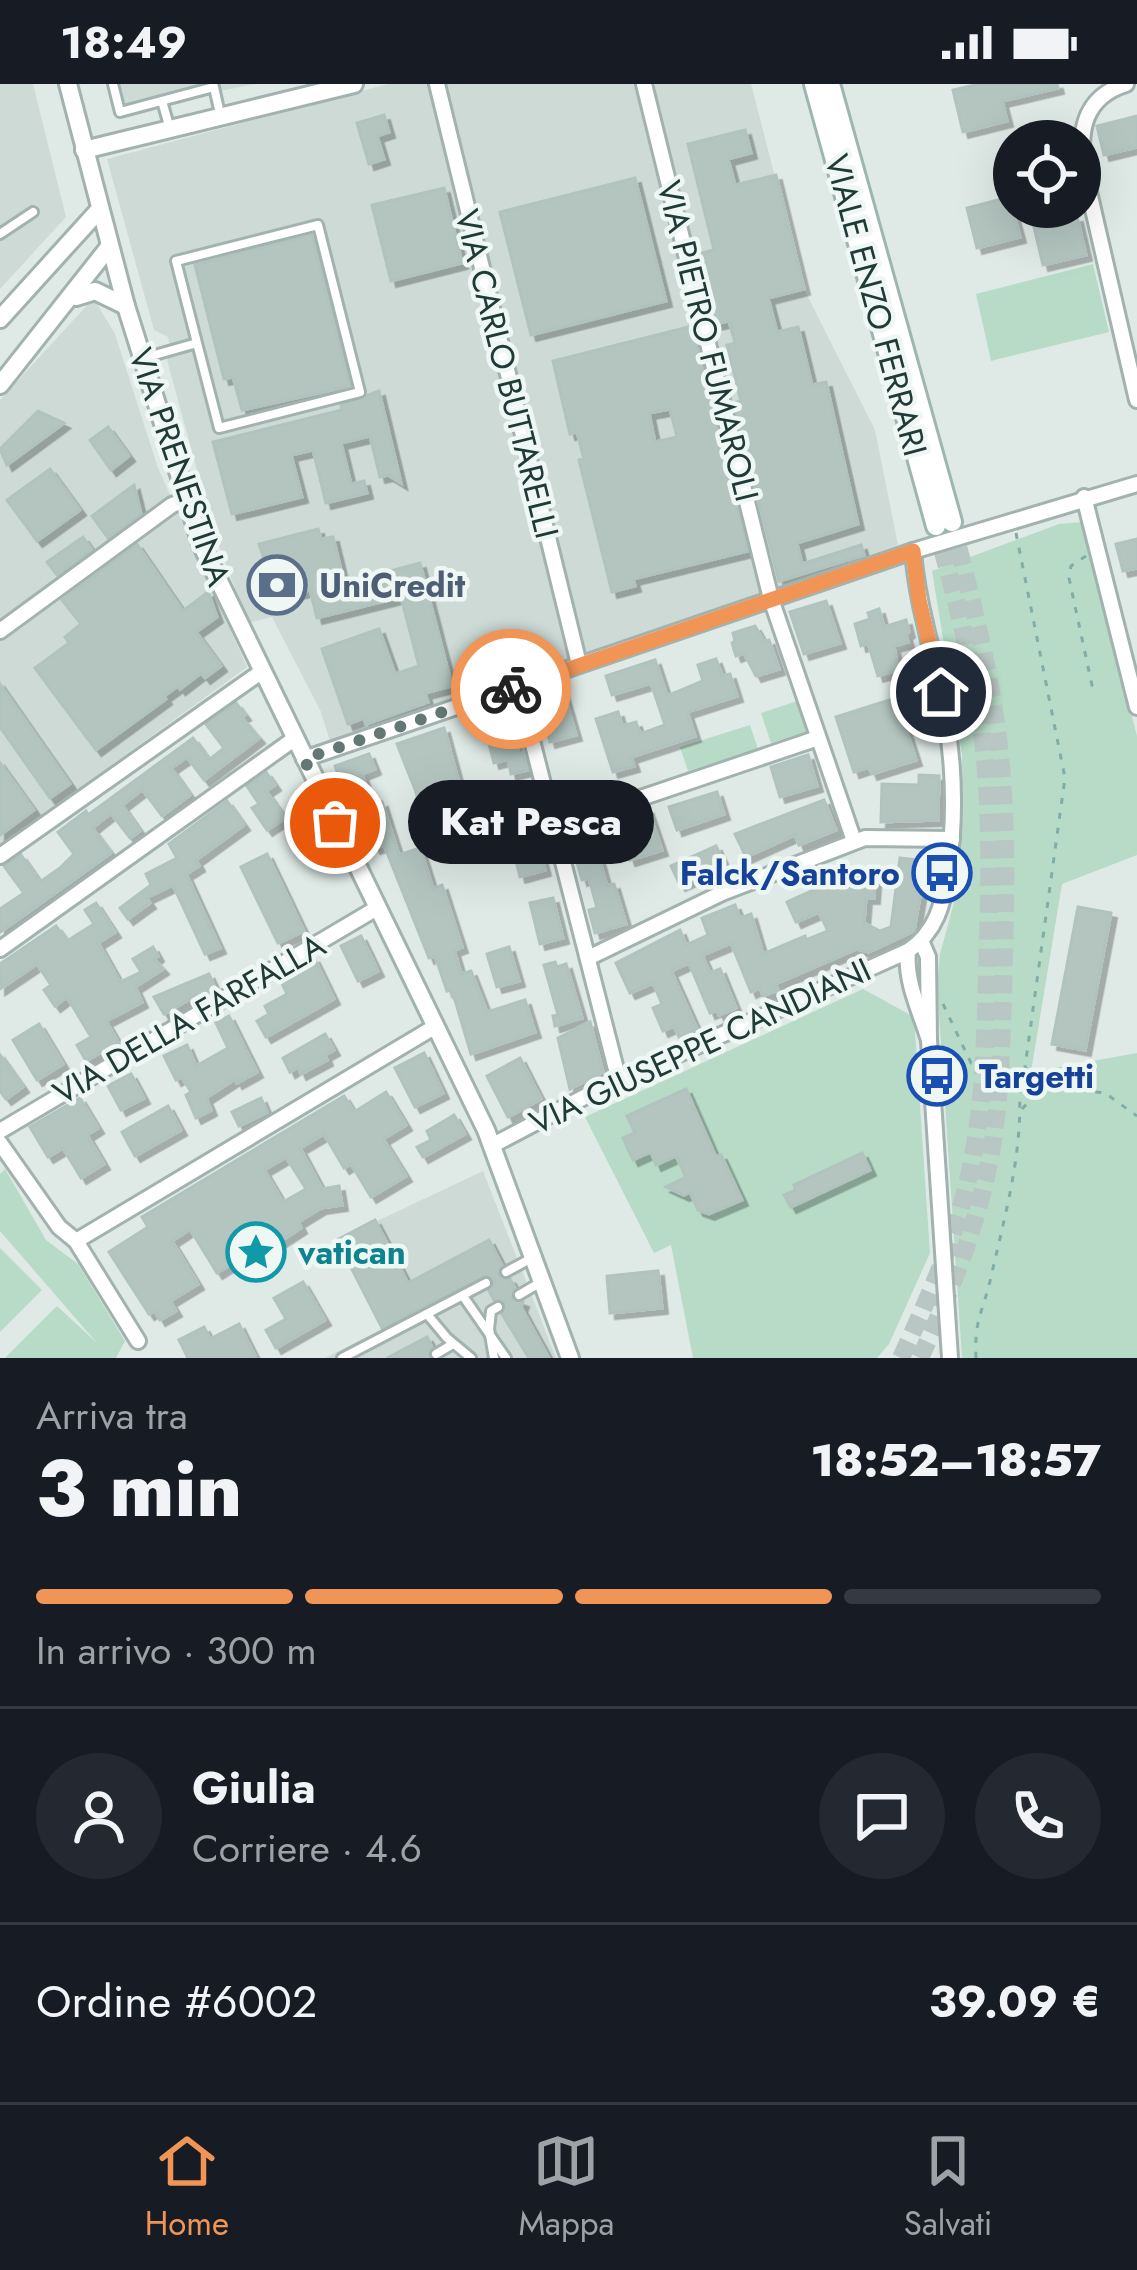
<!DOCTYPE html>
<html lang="it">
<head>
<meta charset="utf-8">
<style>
  body { margin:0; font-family:Jost,sans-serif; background:#242831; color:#f1f3f6; height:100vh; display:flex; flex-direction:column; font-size:45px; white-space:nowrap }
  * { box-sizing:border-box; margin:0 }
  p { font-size:39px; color:#9ea1a6 }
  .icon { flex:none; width:66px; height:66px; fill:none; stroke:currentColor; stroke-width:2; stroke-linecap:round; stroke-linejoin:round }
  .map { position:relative; height:1274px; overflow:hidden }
  .side { display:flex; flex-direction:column; background:#171b24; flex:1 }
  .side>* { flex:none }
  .tools { position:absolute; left:993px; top:36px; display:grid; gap:24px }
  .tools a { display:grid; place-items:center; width:108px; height:108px; border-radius:50%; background:#171b24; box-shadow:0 12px 48px #0002; font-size:60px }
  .pin { position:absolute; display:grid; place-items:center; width:102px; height:102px; color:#fff; margin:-51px; border:6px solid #fff; border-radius:50%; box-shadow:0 3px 12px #0007 }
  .courier { position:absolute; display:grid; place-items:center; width:120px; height:120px; margin:-60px; border:9px solid #f19556; border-radius:50%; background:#fff; color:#222; box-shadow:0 3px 15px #0007 }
  .bubble { position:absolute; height:84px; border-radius:42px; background:#171b24; box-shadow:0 12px 48px #0002; font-size:39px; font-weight:800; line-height:84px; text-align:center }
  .overview em { font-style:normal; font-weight:800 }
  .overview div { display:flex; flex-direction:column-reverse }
  .overview { display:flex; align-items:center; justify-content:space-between; height:204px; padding:0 36px }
  h1 { font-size:78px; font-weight:800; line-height:90px }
  .bar { display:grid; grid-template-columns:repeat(4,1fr); gap:18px 12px; align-content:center; height:144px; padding:0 36px }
  .bar i { height:15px; border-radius:9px; background:#363941 }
  .bar .on { background:#f19556 }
  .bar p { grid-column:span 4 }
  .line { display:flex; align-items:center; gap:30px; padding:0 36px; border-top:3px solid #363941 }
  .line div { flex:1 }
  .round { display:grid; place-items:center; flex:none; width:126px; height:126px; border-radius:63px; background:#242831 }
  .status { display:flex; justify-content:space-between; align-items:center; height:84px; padding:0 60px; background:#171b24; direction:ltr }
  .status svg { height:33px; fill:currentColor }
  .tab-bar { display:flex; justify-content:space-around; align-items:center; height:168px; border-top:3px solid #363941; background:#171b24; font-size:33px; color:#9ea1a6 }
  .tab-bar a { display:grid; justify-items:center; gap:6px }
  .tab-bar .on { color:#f19556 }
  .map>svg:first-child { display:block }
</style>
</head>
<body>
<div class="status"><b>18:49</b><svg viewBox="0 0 49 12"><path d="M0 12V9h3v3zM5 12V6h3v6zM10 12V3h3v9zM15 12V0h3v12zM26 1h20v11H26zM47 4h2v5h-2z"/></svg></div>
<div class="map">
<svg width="1137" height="1274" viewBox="0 0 1137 1274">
  <defs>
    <filter id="shadow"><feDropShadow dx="5.5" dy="5.5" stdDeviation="0" flood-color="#0004"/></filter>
  </defs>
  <rect width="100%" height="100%" fill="#dfeae7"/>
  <g fill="#cddad6">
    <polygon points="0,0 33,0 66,133 0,205"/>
    <polygon points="108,0 255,0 117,28"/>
    <polygon points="388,0 751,0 804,205 875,346 898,461 330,657 321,628 272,533 248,539 214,448 167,276 172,269 168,253 154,246 107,75"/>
    <polygon points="91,217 97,220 115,250 158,384 247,583 0,762 0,316"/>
    <polygon points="483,1087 556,1274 325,1274 382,1245 337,1156"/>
  </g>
  <g fill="#b7dbc7">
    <polygon points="1093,180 1109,248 991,277 976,210"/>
    <polygon points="1082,438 1137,652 1137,771 1062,800 1031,988 1137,969 1137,1274 962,1274 937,901 940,870 958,804 962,671 932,487 1059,440"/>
    <polygon points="800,616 810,647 771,659 761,629"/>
    <polygon points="750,641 758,665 688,687 680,663"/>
    <polygon points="863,905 914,933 930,1169 889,1260 877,1274 693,1274 671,1161 654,1169 585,1033"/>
    <polygon points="5,1085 46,1156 78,1180 125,1257 116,1274 5,1274 57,1222 97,1259 0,1147 0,1090"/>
    <polygon points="0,1164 42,1206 0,1248"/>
  </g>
  <g fill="#b4c5c0" stroke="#b1c3bf" stroke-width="3" fill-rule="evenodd" filter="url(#shadow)">
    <polygon points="979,0 1057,0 1058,4 1002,17 1007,37 963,48 953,6"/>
    <polygon points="384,31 389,48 377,52 384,75 369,80 357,39"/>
    <polygon points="1137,32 1137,63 1104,71 1097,42"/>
    <polygon points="745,46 751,69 728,75 735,101 776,91 804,205 768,214 777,248 798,243 812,301 826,298 858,440 797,459 802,480 861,461 864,471 779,497 734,319 741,317 727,261 735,259 729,237 715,240 698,170 714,166 688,60"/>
    <polygon points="635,94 666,217 531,251 500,128"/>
    <polygon points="444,104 462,179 391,197 372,121"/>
    <polygon points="1009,113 1020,153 977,164 967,124"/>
    <polygon points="1077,133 1086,171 1043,181 1034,143"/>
    <polygon points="312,151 350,302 242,326 233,293 224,295 195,181"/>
    <path d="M692,242L748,467L633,495L635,502L612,508L579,376L584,375L577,348L570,350L553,277ZM670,325L677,353L655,358L649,329Z"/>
    <polygon points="379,307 401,399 388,391 380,393 370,352 341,359 351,400 364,397 367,409 326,419 313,366 291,371 302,413 232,430 213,358 342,326 341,321"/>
    <polygon points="38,327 64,339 7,381 0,365"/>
    <polygon points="108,343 129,372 111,386 90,356"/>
    <polygon points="50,385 80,426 37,457 7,416"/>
    <polygon points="134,401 141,430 108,454 92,432"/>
    <polygon points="318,445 321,455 333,453 342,490 322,496 328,516 363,507 360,495 420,479 452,602 425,609 428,618 366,640 364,634 348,640 322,565 379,545 395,590 419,582 401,513 317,534 310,506 277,514 259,460"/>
    <polygon points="83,453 92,466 57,491 47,478"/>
    <polygon points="1137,455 1137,484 1123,487 1116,460"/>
    <polygon points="137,460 183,527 208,508 217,533 196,548 221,582 205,594 201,589 180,605 178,602 164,612 166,615 96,666 35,584 69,559 65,553 81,540 62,516"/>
    <polygon points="826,517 840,559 804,570 790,528"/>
    <polygon points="879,525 884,543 906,536 909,548 906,550 908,558 894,562 898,586 878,592 868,559 861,562 855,540 870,535 868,529"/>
    <polygon points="755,542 764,558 769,556 779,585 756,592 744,569 736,572 732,559 735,557 733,549"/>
    <polygon points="716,575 722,592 730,590 737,612 687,628 695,652 631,673 634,682 613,688 596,635 618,628 622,642 636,638 640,650 665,641 651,599 612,611 606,592 655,576 667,612 703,597 698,581"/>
    <polygon points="0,600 70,700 50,714 0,643"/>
    <polygon points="563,607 576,651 550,658 538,614"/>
    <polygon points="896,614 916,676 872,690 869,683 854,688 836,633"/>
    <polygon points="236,619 245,631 241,633 259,654 204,696 187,673 171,684 190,711 162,732 143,706 139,708 122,721 140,747 130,754 111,729 92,744 111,769 0,848 0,825 24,809 4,782 21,771 40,798 60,784 74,770 58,748 86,727 88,731 193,654 209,676 224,664 206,640"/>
    <polygon points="511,619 516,641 511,642 519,670 523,669 528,686 511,690 508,675 494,679 484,640 499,637 495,623"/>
    <polygon points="444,644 463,714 468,712 482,751 453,762 444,738 424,745 416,708 397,660"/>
    <polygon points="369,670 375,685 362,690 373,722 382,718 399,771 420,764 433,805 442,801 462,863 454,866 461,890 471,887 487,928 525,916 535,948 471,970 455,916 450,906 447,907 435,872 429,874 384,761 375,764 355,713 350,715 344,707 335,682"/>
    <polygon points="808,671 817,702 780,713 771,683"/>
    <polygon points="0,679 34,726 0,751"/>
    <polygon points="266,688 275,701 266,707 285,734 267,746 252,724 259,720 247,702"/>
    <polygon points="919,691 939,692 938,736 881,738 882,700 919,701"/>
    <polygon points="521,700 545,786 520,793 499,706"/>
    <polygon points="717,708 724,730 677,746 669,723"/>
    <polygon points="824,716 836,746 799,761 795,751 746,773 735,750"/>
    <polygon points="227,717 244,741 196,776 199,782 186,790 220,864 205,870 173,801 146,814 150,819 128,835 120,824 151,801 146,790 177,774 169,760"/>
    <polygon points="648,725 662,766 630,776 617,735"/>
    <polygon points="594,757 607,802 614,800 626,840 595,849 589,826 597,824 589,794 582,796 573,764"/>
    <polygon points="716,762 725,781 680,801 671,782"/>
    <polygon points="267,770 304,847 278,859 241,783"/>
    <polygon points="900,774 926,777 914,847 869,868 856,865 775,900 778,906 763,912 760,904 751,908 731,859 702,871 710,889 720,885 736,924 719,931 717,926 710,929 689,879 671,887 697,945 679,953 674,942 663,947 653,924 662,920 653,899 630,909 616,879 680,846 686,861 708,851 702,834 735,821 740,834 751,830 763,870 805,852 806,856 828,847 819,828 796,838 787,818 851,789 851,784 876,785 874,814 866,814 864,839 880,847 891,843"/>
    <polygon points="553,814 563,854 540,860 530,819"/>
    <polygon points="96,819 115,848 98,859 120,898 141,888 133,875 153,863 158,872 154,875 163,885 135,903 142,918 106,937 118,958 86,977 77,961 91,953 67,913 55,922 44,906 51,901 37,880 0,905 0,880 56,842 67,857 94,840 85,826"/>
    <polygon points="1078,823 1111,829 1085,966 1052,960"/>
    <polygon points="361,852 378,887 358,897 341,862"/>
    <polygon points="509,863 519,897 497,903 487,870"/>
    <polygon points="314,874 334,915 266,953 257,937 269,930 265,922 287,910 280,895"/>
    <polygon points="555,878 557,883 566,880 582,934 555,942 553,932 558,931 544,881"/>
    <polygon points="209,890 216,906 197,916 195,912 164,930 154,913"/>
    <polygon points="229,932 257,988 237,999 235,995 206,1014 211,1026 196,1034 186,1011 191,1008 182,993 176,996 164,972 187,961 196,982 228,964 216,939"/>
    <polygon points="590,938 603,988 570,1005 558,954"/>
    <polygon points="39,940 63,980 37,996 13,956"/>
    <polygon points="325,950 334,966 325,971 327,976 301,990 298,983 290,988 283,974"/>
    <polygon points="424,969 443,1009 415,1023 395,984"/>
    <polygon points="0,971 23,1003 6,1015 0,1007"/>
    <polygon points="520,974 541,1015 508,1033 487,992"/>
    <polygon points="131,990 144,1014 121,1026 108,1002"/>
    <polygon points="686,1005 716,1073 721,1071 742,1116 709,1130 698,1126 690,1108 684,1111 666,1103 686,1093 676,1072 656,1081 651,1068 633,1076 623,1054 635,1049 627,1032"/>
    <path d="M386,1008L406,1041L383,1055L406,1092L371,1113L351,1080L344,1084L324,1050L300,1064L322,1105L339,1102L342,1121L321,1124L298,1138L301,1144L273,1162L251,1176L247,1170L217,1189L190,1145L172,1157L198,1200L170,1217L176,1227L160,1236L155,1227L149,1230L109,1168L148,1143L142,1133L344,1012L354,1028ZM286,1073L306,1105L283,1118L264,1086Z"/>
    <polygon points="80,1014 98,1044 87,1051 104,1080 81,1094 63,1064 48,1073 30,1043"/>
    <polygon points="261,1014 267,1028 239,1042 232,1028"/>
    <polygon points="168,1022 181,1046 135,1072 122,1048"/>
    <polygon points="454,1031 465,1050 423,1073 417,1063 431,1056 427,1047"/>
    <polygon points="862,1069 870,1086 791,1123 784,1111 796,1106 794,1101"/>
    <polygon points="375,1136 408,1199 489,1156 502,1181 498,1191 510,1195 515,1204 511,1214 523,1218 521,1223 549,1274 529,1274 502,1230 504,1218 494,1216 489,1207 494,1198 488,1191 382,1244 337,1156"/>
    <polygon points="658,1187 662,1224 610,1229 607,1192"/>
    <polygon points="303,1198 325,1236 276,1264 266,1246 286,1235 274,1214"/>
    <polygon points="239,1240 256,1274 188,1274 179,1256 204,1243 210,1255"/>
    <polygon points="427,1253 432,1263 429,1274 387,1274"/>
  </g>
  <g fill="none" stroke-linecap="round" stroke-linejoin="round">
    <g stroke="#b9c7c4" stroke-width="18" stroke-dasharray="18 9" stroke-linecap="butt">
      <path d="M901,1274C925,1221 949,1169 964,1112C983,1041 985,967 987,894C989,818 992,741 984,666C976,589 956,516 936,442"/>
      <path d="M920,1274C947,1216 972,1156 986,1093C1000,1033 1001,972 1003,911C1005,832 1008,751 1000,672C992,593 972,516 952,439"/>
    </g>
    <g stroke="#a2b2af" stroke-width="14">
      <g id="service">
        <polyline points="113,0 120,28 214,3 220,30"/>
        <polyline points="162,17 170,45"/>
        <polyline points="0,150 33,128"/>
        <polyline points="144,274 197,259 219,344 360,308 318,141 176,177 197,259"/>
        <polyline points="506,1188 530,1175"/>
        <polyline points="519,1211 541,1198"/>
        <polyline points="463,1212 506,1274"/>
        <polyline points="427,1230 447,1254 471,1274"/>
        <polyline points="436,1270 453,1260"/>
        <polyline points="342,1274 486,1199"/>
        <polyline points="494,1274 489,1245 491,1227 498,1223"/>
      </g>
    </g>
    <g stroke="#a2b2af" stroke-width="20">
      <g id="minor">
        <polyline points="437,0 579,580"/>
        <polyline points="644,0 771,515 854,757"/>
        <path d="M1126,0C1084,13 1078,47 1084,86L1137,316"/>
        <polyline points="1084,413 1137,623"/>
        <path d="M913,467C917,520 934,570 944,622C954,676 956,733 948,788C943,821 936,848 908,867C905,898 920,927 929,956"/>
        <polyline points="0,547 172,421 186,416"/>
        <polyline points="518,602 619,997"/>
        <polyline points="304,675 913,467 1137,400"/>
        <polyline points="552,744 818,654"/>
        <polyline points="0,772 261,588"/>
        <polyline points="922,859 928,873 929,956 950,1274"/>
        <polyline points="0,865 294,655"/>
        <polyline points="588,874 722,809 865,754 952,755"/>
        <polyline points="0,1047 377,824"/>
        <polyline points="0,1059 59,1143 76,1157 138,1257"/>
        <polyline points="493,1061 592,1009 908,867"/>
        <polyline points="76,1157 436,942"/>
      </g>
    </g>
    <g stroke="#a2b2af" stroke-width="22">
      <g id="tertiary">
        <polyline points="68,0 126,222 201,460 486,1046 570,1274"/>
        <polyline points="84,66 354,0"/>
        <polyline points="76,213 95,207 126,222"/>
        <polyline points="0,235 99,126"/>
        <polyline points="0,301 109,163"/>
      </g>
    </g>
    <g stroke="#9eb6b1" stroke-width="24">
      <g id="secondary">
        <polyline points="814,0 936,442"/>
        <polyline points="830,0 952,438"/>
      </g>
    </g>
    <g stroke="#7fada7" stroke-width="3" stroke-dasharray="6 9" stroke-linecap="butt">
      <polyline points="1016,449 1065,694 1025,983 1033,1002"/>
      <polyline points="1086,472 1071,482 1069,494 1093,606"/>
      <polyline points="943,920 971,979 994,985 1019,1000 1105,1009 1137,1032"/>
      <polyline points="943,974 969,979"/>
      <polyline points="1022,1025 1040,1006"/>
      <path d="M976,1274C974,1235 983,1228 991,1193C1005,1131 1024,1065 1019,1000"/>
    </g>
    <use href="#service" stroke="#fff" stroke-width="8"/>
    <use href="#minor" stroke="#fff" stroke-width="14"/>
    <use href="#tertiary" stroke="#fff" stroke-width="16"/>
    <use href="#secondary" stroke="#fff" stroke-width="18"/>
  </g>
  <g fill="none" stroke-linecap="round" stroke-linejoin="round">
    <polyline stroke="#637875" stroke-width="12" stroke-dasharray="0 21.6" points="335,739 304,675 511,605"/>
    <polyline stroke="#f19556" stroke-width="15" points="511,605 913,467 919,516 941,608"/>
  </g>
  <defs>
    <g id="bank-ring" transform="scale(3)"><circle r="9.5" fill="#eff7f4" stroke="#5c6f8a" stroke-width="1.5"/><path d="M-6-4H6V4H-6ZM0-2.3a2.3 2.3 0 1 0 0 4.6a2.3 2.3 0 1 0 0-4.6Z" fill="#5c6f8a"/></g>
    <g id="bus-ring" transform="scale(3)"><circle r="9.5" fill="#eff7f4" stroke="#1a4fb4" stroke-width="1.5"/><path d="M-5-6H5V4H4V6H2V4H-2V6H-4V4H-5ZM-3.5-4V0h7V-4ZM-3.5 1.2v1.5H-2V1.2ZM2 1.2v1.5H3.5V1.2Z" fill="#1a4fb4"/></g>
    <g id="sight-ring" transform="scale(3)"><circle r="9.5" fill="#eff7f4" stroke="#0f9aa8" stroke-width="1.5"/><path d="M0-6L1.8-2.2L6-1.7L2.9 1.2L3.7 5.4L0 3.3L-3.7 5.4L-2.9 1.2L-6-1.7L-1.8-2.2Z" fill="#0f9aa8"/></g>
  </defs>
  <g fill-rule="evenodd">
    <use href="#bank-ring" x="277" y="501"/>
    <use href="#bus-ring" x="942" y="789"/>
    <use href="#bus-ring" x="937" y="992"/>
    <use href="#sight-ring" x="256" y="1168"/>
  </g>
  <g text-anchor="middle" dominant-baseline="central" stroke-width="9" stroke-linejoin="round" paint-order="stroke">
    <g font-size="33" fill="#203a37" stroke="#eff7f4">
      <text transform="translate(876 221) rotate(75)">VIALE ENZO FERRARI</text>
      <text transform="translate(708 257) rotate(76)">VIA PIETRO FUMAROLI</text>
      <text transform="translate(507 290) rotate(76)">VIA CARLO BUTTARELLI</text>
      <text transform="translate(180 383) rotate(71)">VIA PRENESTINA</text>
      <text transform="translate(189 935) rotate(-30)">VIA DELLA FARFALLA</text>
      <text transform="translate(700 962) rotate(-25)">VIA GIUSEPPE CANDIANI</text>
    </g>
    <g font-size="33" font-weight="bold" fill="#4e5e75" stroke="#eff7f4" text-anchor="start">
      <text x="319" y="501">UniCredit</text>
    </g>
    <g font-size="33" font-weight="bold" fill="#164399" stroke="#eff7f4" text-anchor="end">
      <text x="900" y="789">Falck/Santoro</text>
      <text x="979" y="992" text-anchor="start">Targetti</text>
    </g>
    <g font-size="33" font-weight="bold" fill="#0d838f" stroke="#eff7f4" text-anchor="start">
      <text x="298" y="1168">vatican</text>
    </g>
  </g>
</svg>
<div class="tools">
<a><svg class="icon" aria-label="locate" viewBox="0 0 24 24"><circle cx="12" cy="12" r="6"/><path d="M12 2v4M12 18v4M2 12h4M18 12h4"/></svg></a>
</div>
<div class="pin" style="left:335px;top:739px;background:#ea580c"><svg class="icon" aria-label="bag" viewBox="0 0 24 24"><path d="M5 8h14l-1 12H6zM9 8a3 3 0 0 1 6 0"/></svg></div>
<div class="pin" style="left:941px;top:608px;background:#1f2937"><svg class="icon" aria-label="home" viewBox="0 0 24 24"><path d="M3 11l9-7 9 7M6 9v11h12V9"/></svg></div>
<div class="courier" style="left:511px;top:605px"><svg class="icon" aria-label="bike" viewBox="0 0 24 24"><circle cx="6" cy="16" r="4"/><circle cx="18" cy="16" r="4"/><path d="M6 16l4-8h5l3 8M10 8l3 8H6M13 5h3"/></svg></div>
<div class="bubble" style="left:408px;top:696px;width:246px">Kat Pesca</div>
</div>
<section class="side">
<div class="overview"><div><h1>3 min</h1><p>Arriva tra</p></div><em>18:52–18:57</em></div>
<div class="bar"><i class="on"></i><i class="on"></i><i class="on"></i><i></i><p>In arrivo · 300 m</p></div>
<div class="line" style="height:216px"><a class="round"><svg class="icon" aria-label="person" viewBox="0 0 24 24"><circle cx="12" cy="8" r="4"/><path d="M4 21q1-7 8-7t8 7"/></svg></a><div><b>Giulia</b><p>Corriere · 4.6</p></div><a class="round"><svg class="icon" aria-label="chat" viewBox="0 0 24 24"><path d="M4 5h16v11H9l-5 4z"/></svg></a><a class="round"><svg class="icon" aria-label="phone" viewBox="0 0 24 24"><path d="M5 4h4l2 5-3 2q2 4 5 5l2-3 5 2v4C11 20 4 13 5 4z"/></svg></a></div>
<div class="line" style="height:156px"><div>Ordine #6002</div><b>39.09 €</b></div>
</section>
<nav class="tab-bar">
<a class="on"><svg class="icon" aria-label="home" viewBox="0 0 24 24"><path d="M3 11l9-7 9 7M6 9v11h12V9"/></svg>Home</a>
<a><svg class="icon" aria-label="map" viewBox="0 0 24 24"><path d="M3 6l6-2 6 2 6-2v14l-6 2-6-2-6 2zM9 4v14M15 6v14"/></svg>Mappa</a>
<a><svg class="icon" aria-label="saved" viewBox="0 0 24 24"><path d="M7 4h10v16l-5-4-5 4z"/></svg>Salvati</a>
</nav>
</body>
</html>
